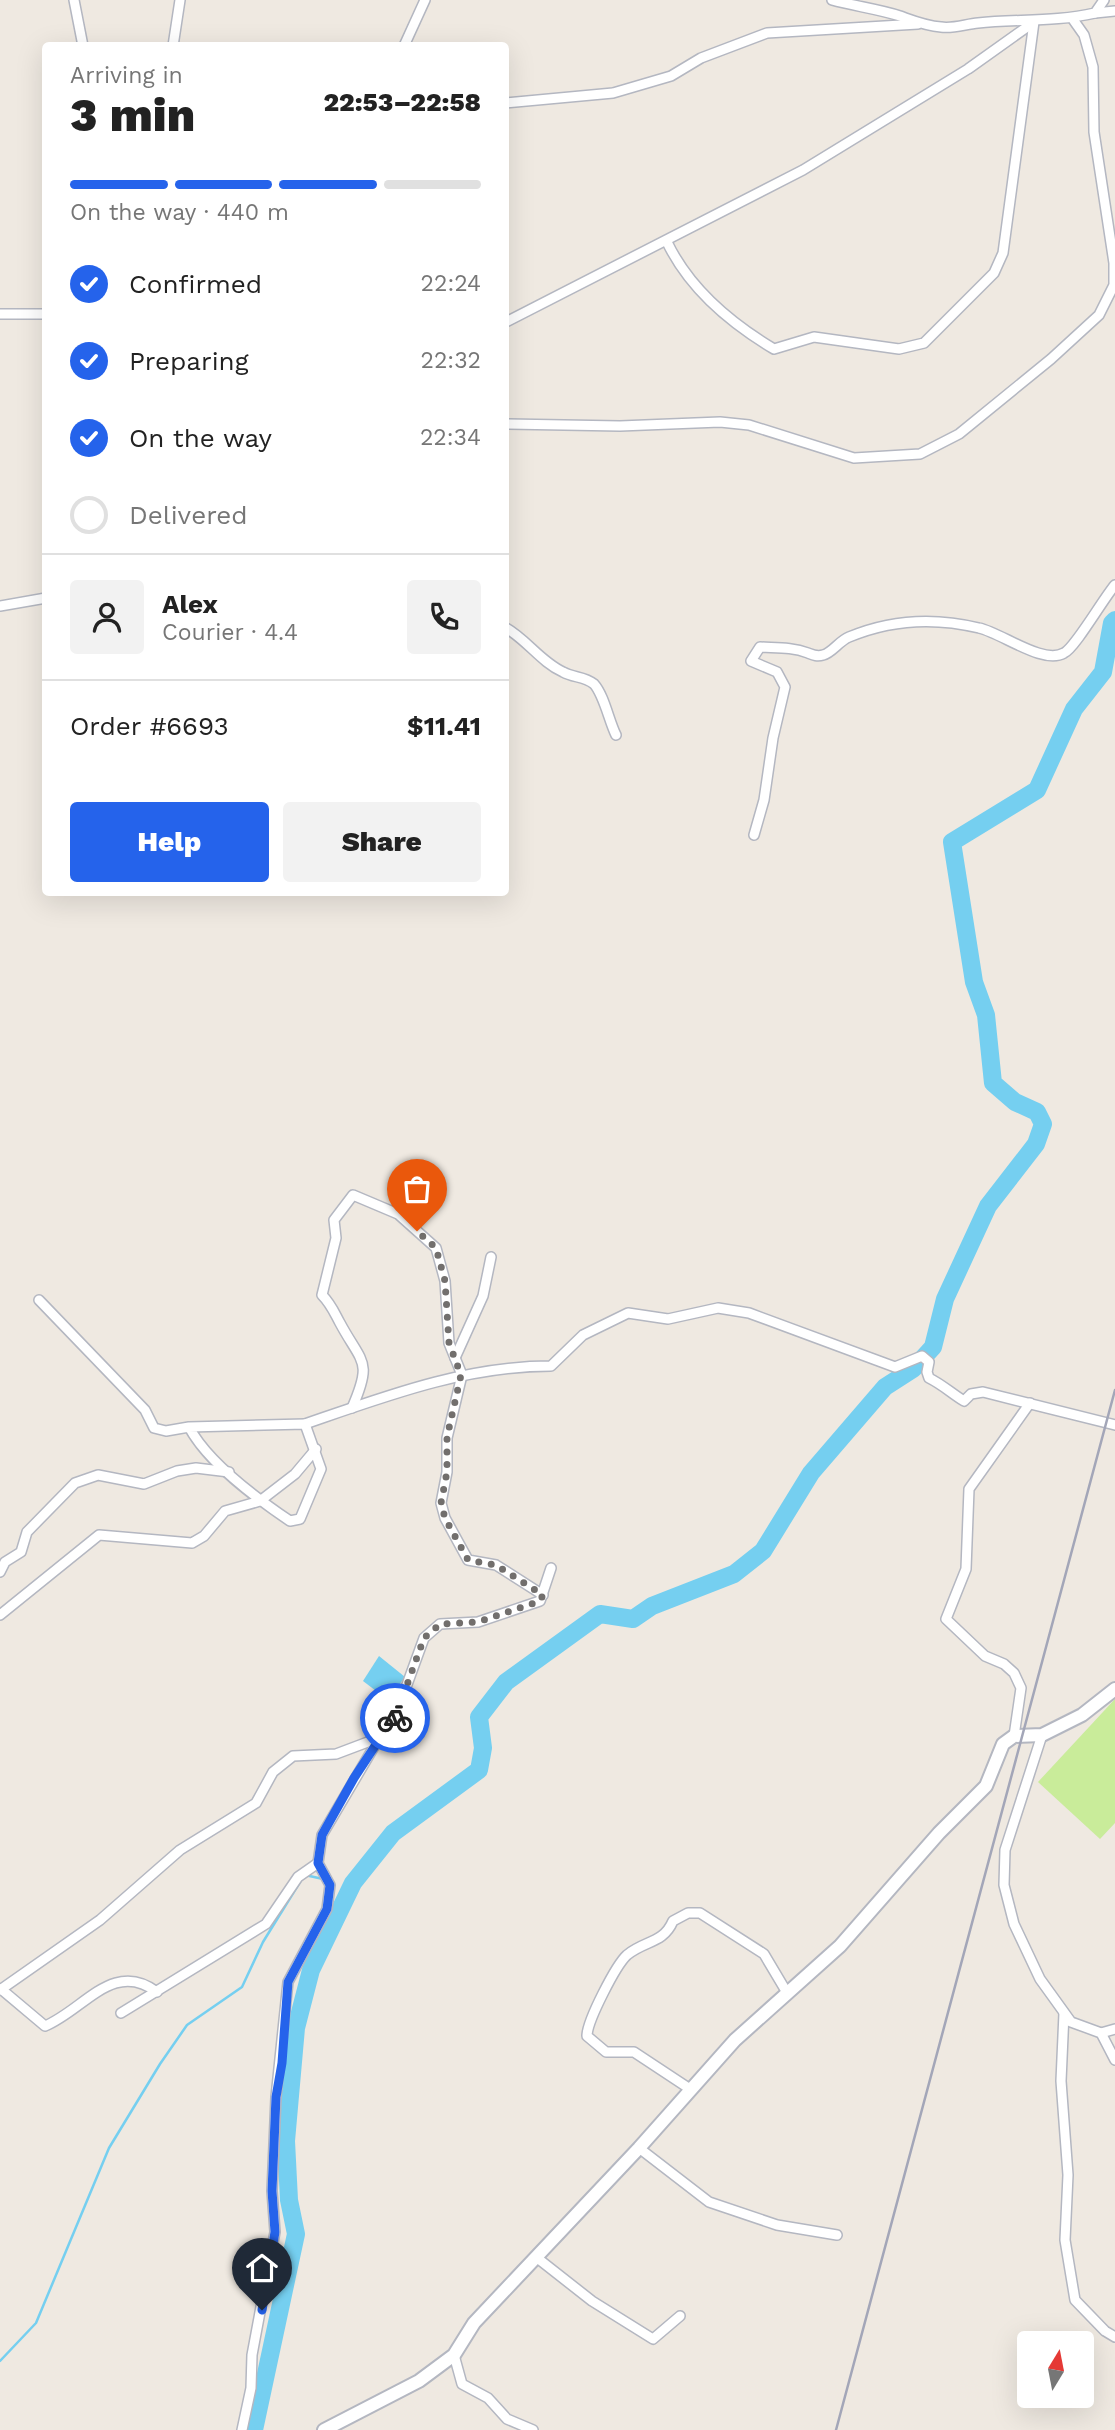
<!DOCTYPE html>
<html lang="en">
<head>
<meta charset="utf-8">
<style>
  body { margin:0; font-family:"Work Sans",sans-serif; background:#f2f2f2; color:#222; height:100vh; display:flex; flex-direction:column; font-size:26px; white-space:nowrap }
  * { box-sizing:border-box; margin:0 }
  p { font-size:23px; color:#767676 }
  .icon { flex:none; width:38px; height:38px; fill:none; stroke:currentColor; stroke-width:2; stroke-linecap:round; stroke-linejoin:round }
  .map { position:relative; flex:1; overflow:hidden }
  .side { position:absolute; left:42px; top:42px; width:467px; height:854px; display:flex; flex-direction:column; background:#fff; border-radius:7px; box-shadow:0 7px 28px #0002 }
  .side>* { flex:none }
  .needle { width:46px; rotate:10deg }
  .tools { position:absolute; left:1017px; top:2331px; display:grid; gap:14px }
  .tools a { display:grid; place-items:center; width:77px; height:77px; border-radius:7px; background:#fff; box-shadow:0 7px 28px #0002; font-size:35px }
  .pin { position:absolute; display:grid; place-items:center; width:60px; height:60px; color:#fff; margin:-72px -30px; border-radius:50% 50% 50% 0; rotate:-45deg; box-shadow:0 0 7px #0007 }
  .pin .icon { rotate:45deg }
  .courier { position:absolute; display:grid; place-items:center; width:70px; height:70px; margin:-35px; border:5px solid #2563eb; border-radius:50%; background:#fff; color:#222; box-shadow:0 2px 9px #0007 }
  .head em { font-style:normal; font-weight:800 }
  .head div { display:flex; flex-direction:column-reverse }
  .head { display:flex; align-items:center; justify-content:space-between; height:119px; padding:0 28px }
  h1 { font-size:46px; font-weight:800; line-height:52px }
  .bar { display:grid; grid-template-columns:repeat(4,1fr); gap:10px 7px; align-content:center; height:84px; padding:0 28px }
  .bar i { height:9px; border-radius:5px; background:#e0e0e0 }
  .bar .on { background:#2563eb }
  .bar p { grid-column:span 4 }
  .line { display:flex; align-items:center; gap:18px; padding:0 28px; border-top:2px solid #e0e0e0 }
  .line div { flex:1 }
  .round { display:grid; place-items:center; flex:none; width:74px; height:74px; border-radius:7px; background:#f2f2f2 }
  ol { padding:0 28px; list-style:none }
  li { display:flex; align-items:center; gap:21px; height:77px }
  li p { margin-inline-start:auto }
  li .icon { padding:7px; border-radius:50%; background:#2563eb; color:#fff; stroke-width:4 }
  li:last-child { color:#767676 }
  li i { width:38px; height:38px; border:4px solid #e0e0e0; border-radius:50% }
  .action { display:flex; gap:14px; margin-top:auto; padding:14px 28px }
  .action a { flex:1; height:80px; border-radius:7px; background:#2563eb; color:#fff; font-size:28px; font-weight:800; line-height:80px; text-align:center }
  .action a+a { background:#f2f2f2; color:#222 }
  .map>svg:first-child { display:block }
</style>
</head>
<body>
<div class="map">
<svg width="1115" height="2430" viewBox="0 0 1115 2430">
  <rect width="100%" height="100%" fill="#efe9e1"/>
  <polygon fill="#c9ec9a" points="1115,1699 1115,1823 1100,1839 1038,1782"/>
  <polygon fill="#75cff0" points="379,1656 405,1677 388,1700 363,1681"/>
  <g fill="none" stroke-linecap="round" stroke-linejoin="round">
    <g stroke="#75cff0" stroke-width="2.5">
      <polyline points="305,1875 323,1879"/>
      <polyline points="0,2361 36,2323 109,2148 160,2064 187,2025 242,1987 263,1942 300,1882"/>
    </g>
    <polyline stroke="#75cff0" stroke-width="18" points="254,2430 296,2234 289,2200 286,2141 296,2028 311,1970 353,1883 393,1833 479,1770 483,1748 479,1717 506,1682 600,1614 633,1619 652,1606 734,1574 763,1551 811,1473 885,1387 913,1369 933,1347 945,1299 988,1206 1036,1144 1043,1124 1037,1112 1015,1102 993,1083 986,1015 974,982 952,842 1037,790 1074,709 1103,672 1112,623 1115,620"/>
    <g stroke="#b4b7c1" stroke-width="12">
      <g id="street">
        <polyline points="74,0 83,46"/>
        <path d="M832,0C854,6 878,9 900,16C914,21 926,26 941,27C953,29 966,24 978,23C1018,19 1056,22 1095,13L1104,0"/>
        <polyline points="1095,13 1115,11"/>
        <polyline points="173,46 180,0"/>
        <polyline points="404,46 425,0"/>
        <polyline points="506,103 613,93 671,76 701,58 767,33 918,24"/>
        <path d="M667,242C689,288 732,324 774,349L814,337L899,349L924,343L994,273L1003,253L1034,22"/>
        <polyline points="0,314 46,314"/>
        <polyline points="506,322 803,170 968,69 1034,22"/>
        <polyline points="506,424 620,426 720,422 749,425 854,458 920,454 959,434 1051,359 1099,315 1114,285 1114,263 1094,132 1093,67 1084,35 1072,18"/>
        <polyline points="0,606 46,598"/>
        <path d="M506,628C527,640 541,662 563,672C574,678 584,676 594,684C604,695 609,721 616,735"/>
        <path d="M754,835L764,800L773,738L785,687L777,672L751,661L760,647C777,648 792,647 808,653C813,655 817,657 823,655C832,653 839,641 849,637C892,619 934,617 979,628C1002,633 1043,665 1064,653C1075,648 1103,599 1115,585"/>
        <path d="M39,1300L145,1410L154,1428L166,1431L189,1427L305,1424L321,1469L300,1519L290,1521C256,1498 208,1463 189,1427"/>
        <polyline points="455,1358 483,1296 491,1257"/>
        <path d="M352,1408C373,1360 362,1364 340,1323C334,1312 331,1304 322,1295L336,1238L334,1220L353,1195L398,1214L436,1248L445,1281L449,1343L462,1375L447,1438V1472L441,1503L445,1518L468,1560L496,1565L543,1595"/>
        <path d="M305,1424C386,1396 465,1366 551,1366L583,1335L628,1313L668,1319L718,1308L749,1313L895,1367L922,1356L929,1362L927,1372L929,1378C943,1385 951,1393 964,1401L971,1394L983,1392L1115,1425"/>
        <polyline points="0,1572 5,1562 21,1552 27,1532 75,1483 98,1475 144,1484 177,1471 196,1468 229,1472"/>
        <polyline points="0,1615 99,1535 192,1543 204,1536 225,1511 260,1501 295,1474 316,1449"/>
        <polyline points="1042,1735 1005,1850 1004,1885 1014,1924 1040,1979 1071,2022 1101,2033 1115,2060"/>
        <polyline points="1014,1736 1021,1688 1014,1673 1004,1664 985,1656 946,1619 966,1569 969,1489 1030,1403"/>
        <path d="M1,1989L45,2026C84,2010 113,1959 157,1992"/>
        <polyline points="0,1990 100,1920 180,1850 256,1803 273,1772 293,1756 336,1754 389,1734 424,1638 440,1624 478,1622 540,1601 551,1568"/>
        <polyline points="121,2013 266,1924 298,1877 318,1863"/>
        <polyline points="1064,2013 1061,2081 1068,2175 1065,2240 1075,2300 1105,2331 1115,2337"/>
        <polyline points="1101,2033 1115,2029"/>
        <path d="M690,2089L634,2052H606L587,2036C587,2021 616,1965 627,1955C645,1940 663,1944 673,1921L688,1913H700L764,1954L786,1991"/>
        <polyline points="639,2148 709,2202 777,2225 837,2235"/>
        <polyline points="536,2257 592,2301 653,2339 680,2316"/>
        <polyline points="454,2355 462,2384 488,2398 507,2419 533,2430"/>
        <polyline points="242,2430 251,2388 252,2355 275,2232 272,2191 276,2097 288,1982 327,1909 330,1885 318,1863 322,1835 378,1740"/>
      </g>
    </g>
    <g stroke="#b4b7c1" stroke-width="16">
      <polyline id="secondary" points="324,2430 419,2381 454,2355 474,2323 639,2148 735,2040 840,1946 939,1833 986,1786 1003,1744 1014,1736 1042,1735 1082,1715 1115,1689"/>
    </g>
    <use href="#street" stroke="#fff" stroke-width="9"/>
    <use href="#secondary" stroke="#fff" stroke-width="12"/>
    <polyline stroke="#a3a6b8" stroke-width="2.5" points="836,2430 1115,1390"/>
  </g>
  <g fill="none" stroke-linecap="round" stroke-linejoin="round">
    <polyline stroke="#726f6d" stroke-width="7" stroke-dasharray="0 12.6" points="395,1718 424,1638 440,1624 478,1622 540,1601 543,1595 496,1565 468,1560 445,1518 441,1503 447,1472 447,1437 461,1375 449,1343 445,1281 436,1248 417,1231"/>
    <polyline stroke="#2563eb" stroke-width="9" points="262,2310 275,2232 272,2191 276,2097 282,2063 288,1982 327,1909 330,1885 318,1863 322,1835 354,1778 379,1740 389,1734 395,1718"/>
  </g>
</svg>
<div class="tools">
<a><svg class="needle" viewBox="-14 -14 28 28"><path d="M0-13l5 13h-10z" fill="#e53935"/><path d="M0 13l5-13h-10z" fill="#767676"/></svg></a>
</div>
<div class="pin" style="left:417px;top:1231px;background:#ea580c"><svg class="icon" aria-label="bag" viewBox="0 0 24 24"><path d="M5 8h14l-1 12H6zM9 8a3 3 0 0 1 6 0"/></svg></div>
<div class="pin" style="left:262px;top:2310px;background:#1f2937"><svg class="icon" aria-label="home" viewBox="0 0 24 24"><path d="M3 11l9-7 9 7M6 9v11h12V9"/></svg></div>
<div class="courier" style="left:395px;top:1718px"><svg class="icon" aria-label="bike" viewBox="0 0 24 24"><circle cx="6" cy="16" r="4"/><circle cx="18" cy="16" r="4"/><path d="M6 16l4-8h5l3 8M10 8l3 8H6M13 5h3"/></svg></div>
<section class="side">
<div class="head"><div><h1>3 min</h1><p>Arriving in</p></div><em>22:53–22:58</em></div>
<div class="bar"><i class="on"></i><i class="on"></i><i class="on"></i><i></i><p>On the way · 440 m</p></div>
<ol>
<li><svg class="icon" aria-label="check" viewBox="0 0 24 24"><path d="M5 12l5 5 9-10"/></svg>Confirmed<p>22:24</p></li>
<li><svg class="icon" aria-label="check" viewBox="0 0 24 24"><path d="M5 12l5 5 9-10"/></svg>Preparing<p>22:32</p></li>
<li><svg class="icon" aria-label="check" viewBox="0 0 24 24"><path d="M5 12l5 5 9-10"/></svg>On the way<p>22:34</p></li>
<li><i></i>Delivered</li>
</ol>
<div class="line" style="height:126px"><a class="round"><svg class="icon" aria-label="person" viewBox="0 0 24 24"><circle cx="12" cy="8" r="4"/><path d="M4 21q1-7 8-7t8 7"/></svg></a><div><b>Alex</b><p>Courier · 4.4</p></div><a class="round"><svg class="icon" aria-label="phone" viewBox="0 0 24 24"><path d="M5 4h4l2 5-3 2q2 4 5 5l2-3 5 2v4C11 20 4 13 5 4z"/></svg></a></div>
<div class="line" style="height:91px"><div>Order #6693</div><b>$11.41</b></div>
<div class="action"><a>Help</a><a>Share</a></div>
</section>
</div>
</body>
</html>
